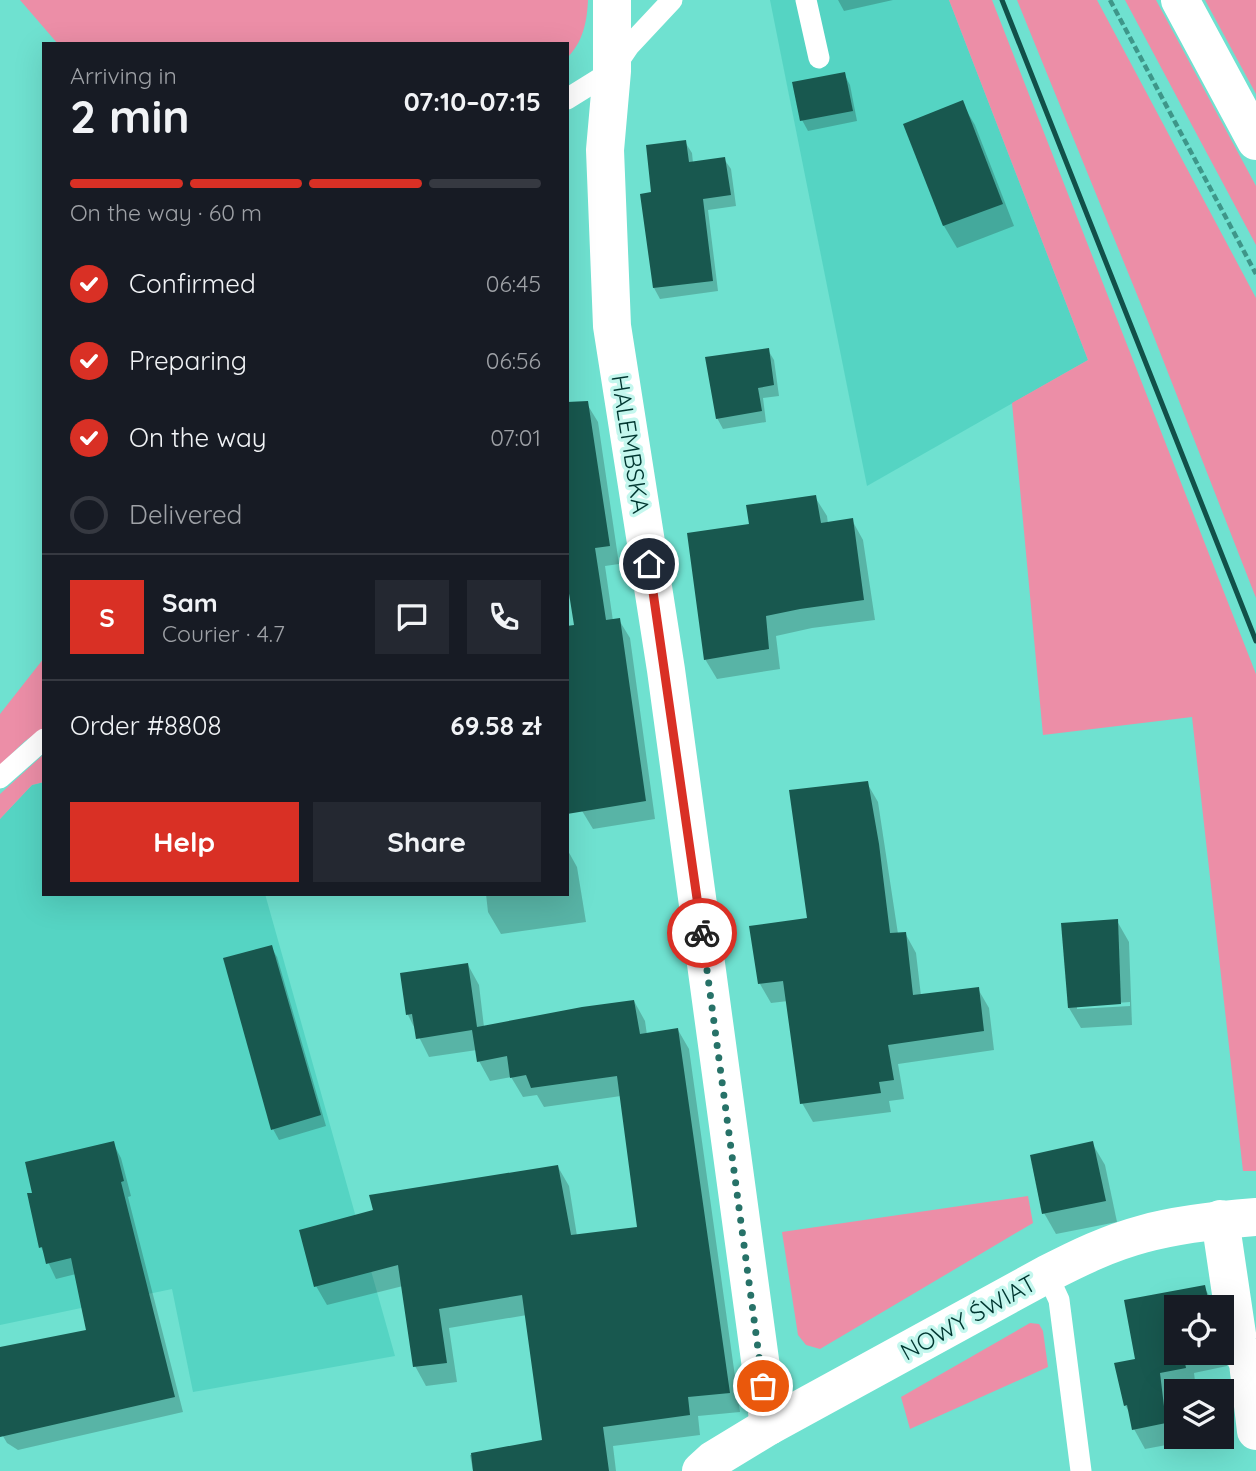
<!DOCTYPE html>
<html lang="en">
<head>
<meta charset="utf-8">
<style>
  body { margin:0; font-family:Quicksand,sans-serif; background:#242831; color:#f1f3f6; height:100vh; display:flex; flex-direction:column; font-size:26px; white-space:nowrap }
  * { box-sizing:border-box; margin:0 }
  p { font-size:23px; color:#9ea1a6 }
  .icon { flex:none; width:38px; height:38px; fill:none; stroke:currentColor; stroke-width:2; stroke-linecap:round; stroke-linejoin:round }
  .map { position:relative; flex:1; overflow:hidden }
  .side { position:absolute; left:42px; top:42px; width:527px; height:854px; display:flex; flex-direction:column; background:#171b24; border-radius:0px; box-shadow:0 7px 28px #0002 }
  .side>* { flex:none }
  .tools { position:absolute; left:1164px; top:1295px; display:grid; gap:14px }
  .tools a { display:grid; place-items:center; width:70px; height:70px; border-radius:0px; background:#171b24; box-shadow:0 7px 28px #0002; font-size:35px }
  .pin { position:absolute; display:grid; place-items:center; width:60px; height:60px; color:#fff; margin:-30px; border:4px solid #fff; border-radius:50%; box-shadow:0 2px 7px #0007 }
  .courier { position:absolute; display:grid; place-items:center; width:70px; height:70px; margin:-35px; border:5px solid #d93025; border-radius:50%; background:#fff; color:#222; box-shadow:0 2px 9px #0007 }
  .head em { font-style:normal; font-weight:700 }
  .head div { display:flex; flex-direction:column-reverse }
  .head { display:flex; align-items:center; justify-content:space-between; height:119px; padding:0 28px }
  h1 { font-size:46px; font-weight:700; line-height:52px }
  .bar { display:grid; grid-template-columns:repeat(4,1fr); gap:10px 7px; align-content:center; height:84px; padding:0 28px }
  .bar i { height:9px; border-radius:5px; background:#363941 }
  .bar .on { background:#d93025 }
  .bar p { grid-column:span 4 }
  .line { display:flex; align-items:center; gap:18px; padding:0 28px; border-top:2px solid #363941 }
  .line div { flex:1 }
  .round { display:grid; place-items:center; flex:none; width:74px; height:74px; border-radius:0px; background:#242831 }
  ol { padding:0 28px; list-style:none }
  li { display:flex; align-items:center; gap:21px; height:77px }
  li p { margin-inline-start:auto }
  li .icon { padding:7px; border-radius:50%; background:#d93025; color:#fff; stroke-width:4 }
  li:last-child { color:#9ea1a6 }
  li i { width:38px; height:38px; border:4px solid #363941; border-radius:50% }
  .primary-button { display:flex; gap:14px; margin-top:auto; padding:14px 28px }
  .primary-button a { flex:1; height:80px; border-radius:0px; background:#d93025; color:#fff; font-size:28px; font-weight:700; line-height:80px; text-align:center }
  .primary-button a+a { background:#242831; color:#f1f3f6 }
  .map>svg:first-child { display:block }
</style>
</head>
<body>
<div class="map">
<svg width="1256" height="1471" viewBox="0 0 1256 1471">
  <rect width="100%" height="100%" fill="#6fe1d0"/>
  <g fill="#55d4c3">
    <polygon points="770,0 949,0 1088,360 867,486"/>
    <polygon points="44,782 44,894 265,894 395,1356 193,1392 172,1289 0,1325 0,819 32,785"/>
  </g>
  <g fill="#ec8ea7">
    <path d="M20,0H588C587,22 583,42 567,58V44H58Z"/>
    <polygon points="949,0 992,0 1256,674 1256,1171 1243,1171 1192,717 1043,735 1012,403 1088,360"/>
    <polygon points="1017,0 1097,0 1256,298 1256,598 1149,324"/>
    <polygon points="1125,0 1156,0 1256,186 1256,245"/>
    <polygon points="1205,0 1256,0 1256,94"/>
    <polygon points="44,658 44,728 25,741 0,765 0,714"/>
    <polygon points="44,754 44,782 32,785 0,819 0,794"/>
    <polygon points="1028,1196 1033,1223 820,1349 806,1345 798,1335 782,1232"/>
    <polygon points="1030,1323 1039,1324 1043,1331 1048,1367 910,1429 901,1397"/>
  </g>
  <g fill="#0003" fill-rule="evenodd">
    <polygon points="838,0 893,0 844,11"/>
    <polygon points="844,74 850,85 857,121 808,131 802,120"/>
    <polygon points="962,103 975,125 1014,226 957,248 944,226 905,125"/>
    <polygon points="685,142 692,153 693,163 724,159 731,169 736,206 708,210 718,291 660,299 654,288 642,195 653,194"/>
    <polygon points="768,350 774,360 779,396 763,398 766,422 723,429 717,418"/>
    <polygon points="587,404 598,422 619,564 605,566 613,621 619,620 630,638 655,819 593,829 567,786 567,627 576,626 567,578 567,406"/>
    <polygon points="815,497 827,516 828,524 852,520 863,540 875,620 812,628 776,636 780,669 717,679 705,659 751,525"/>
    <polygon points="867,783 878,802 898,934 905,933 916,953 921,996 978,989 989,1008 994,1050 898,1064 904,1099 889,1101 891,1112 813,1122 802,1103 788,1001 771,1003 760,984 809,919"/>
    <polygon points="567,849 577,867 586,922 501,934 488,912 486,894 567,894"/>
    <path d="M1117,921L1129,942L1132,1025L1081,1028L1069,1008ZM1130,1002V1006L1077,1009V1006Z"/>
    <polygon points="271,947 277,957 326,1126 279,1140 273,1129"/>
    <polygon points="468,965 479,985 484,1027 634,1001 645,1021 647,1035 678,1030 689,1049 740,1412 698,1416 700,1435 613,1446 616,1471 473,1471 470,1455 544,1442 527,1315 449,1328 457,1382 426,1386 415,1366 403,1286 327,1305 316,1286 558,1167 569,1186 577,1236 639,1228 621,1096 544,1107 537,1095 523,1097 511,1077 490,1081 479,1061 477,1050 429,1057 408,1015 402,975"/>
    <polygon points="113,1143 121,1158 131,1196 128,1197 183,1412 18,1450 7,1443 0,1431 0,1349 88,1331 76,1274 56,1279 41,1247"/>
    <polygon points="1092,1143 1105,1165 1117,1222 1056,1234 1044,1213"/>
    <polygon points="1204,1287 1216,1307 1176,1307 1176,1353 1222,1353 1222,1335 1227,1366 1194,1373 1196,1389 1170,1393 1177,1443 1145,1449 1134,1429 1131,1415 1125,1405 1137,1360 1126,1302"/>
  </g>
  <g fill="#18584f">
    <polygon points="845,72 853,111 800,121 792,82"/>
    <polygon points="963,100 1003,204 943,226 903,124"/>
    <polygon points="686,140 689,162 725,157 731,195 703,199 713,281 653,288 640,194 651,192 646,145"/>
    <polygon points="769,348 774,385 758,388 762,411 716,419 705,357"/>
    <polygon points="588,401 610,546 595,548 606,620 620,618 646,801 567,814 567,626 574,625 567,581 567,402"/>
    <polygon points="816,495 821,523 853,518 864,600 800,609 766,616 769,649 704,660 687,533 749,524 746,505"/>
    <polygon points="868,781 879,844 890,933 906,932 913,995 979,987 984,1031 888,1045 894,1080 879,1082 881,1093 800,1104 783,981 758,984 749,926 807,918 789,790"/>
    <polygon points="1118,919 1121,1004 1068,1008 1061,923"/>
    <polygon points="272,945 321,1115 271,1130 223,958"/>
    <polygon points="468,963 477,1027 582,1007 634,1000 640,1034 678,1028 730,1393 688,1397 690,1415 603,1427 609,1471 473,1471 471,1453 542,1440 522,1295 439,1309 447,1363 413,1367 398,1265 314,1287 299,1230 373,1210 369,1195 558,1165 571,1235 637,1227 617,1076 531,1088 526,1075 510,1078 507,1056 477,1062 472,1030 416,1039 412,1014 406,1015 400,973"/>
    <polygon points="114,1141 124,1181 121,1182 175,1397 0,1437 0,1347 86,1330 71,1258 46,1264 42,1247 39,1248 27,1193 32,1193 25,1162"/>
    <polygon points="1093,1141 1106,1201 1042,1214 1030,1155"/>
    <polygon points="1205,1285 1210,1307 1176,1307 1176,1353 1183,1353 1186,1368 1160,1373 1166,1423 1132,1430 1127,1405 1124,1406 1114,1363 1135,1359 1124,1300"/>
  </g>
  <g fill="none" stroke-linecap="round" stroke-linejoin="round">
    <polyline stroke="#3e9689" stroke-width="4.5" stroke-dasharray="7 3.5" stroke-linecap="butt" points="1110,0 1256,274"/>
    <g stroke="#fff" stroke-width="21">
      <polyline points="806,0 819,58"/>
      <polyline points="567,99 612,71 629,46 672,0"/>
      <polyline points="0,778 44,739"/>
      <polyline points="1047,1274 1059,1300 1081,1471"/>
    </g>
    <g stroke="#fff" stroke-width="38">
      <polyline points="612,0 612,71 605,150 612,326 666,670 769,1426"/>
      <polyline points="1220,1219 1238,1341 1248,1363 1256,1431"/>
    </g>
    <g stroke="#fff" stroke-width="38">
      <polyline points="1180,0 1256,141"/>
      <path d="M701,1471L713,1460L769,1426L1047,1274C1078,1258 1109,1243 1143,1234C1179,1224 1218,1220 1256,1217"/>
    </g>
    <polyline stroke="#115049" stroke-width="5" points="1002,0 1256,641"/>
  </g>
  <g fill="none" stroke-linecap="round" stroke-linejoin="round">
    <polyline stroke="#277268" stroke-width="7" stroke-dasharray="0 12.6" points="702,933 763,1386"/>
    <polyline stroke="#d93025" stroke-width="9" points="649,564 702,933"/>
  </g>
  <g text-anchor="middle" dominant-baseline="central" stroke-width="7" stroke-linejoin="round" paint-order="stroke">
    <g font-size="24" fill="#003630" stroke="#c4f7ee">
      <text transform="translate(631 444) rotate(81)">HALEMBSKA</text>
      <text transform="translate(968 1317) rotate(-29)">NOWY ŚWIAT</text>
    </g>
  </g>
</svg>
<div class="tools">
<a><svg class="icon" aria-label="locate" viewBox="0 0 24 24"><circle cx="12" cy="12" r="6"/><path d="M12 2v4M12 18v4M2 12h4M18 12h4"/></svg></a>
<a><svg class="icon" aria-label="layers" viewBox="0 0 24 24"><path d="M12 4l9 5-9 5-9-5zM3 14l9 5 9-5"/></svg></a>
</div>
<div class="pin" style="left:763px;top:1386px;background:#ea580c"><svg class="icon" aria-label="bag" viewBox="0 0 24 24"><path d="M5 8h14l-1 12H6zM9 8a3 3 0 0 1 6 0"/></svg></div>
<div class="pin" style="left:649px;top:564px;background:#1f2937"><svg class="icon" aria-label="home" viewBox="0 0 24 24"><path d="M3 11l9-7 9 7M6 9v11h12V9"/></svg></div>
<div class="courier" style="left:702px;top:933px"><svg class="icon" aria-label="bike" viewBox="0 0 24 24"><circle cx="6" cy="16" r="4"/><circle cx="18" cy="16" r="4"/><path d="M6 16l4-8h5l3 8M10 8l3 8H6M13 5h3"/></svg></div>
<section class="side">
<div class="head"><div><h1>2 min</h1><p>Arriving in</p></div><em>07:10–07:15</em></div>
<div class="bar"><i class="on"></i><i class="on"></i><i class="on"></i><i></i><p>On the way · 60 m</p></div>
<ol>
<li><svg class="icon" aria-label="check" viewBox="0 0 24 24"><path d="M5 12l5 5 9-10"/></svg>Confirmed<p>06:45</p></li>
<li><svg class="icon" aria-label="check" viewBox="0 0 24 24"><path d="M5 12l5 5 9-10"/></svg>Preparing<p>06:56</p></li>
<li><svg class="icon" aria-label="check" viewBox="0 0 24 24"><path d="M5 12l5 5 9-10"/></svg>On the way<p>07:01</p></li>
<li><i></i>Delivered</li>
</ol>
<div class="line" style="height:126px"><b class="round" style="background:#d93025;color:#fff">S</b><div><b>Sam</b><p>Courier · 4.7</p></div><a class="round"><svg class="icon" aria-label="chat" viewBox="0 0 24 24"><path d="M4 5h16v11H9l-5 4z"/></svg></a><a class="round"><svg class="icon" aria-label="phone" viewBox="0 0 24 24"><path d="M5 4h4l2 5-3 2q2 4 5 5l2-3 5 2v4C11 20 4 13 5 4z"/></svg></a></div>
<div class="line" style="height:91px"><div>Order #8808</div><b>69.58 zł</b></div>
<div class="primary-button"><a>Help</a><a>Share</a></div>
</section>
</div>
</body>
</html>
